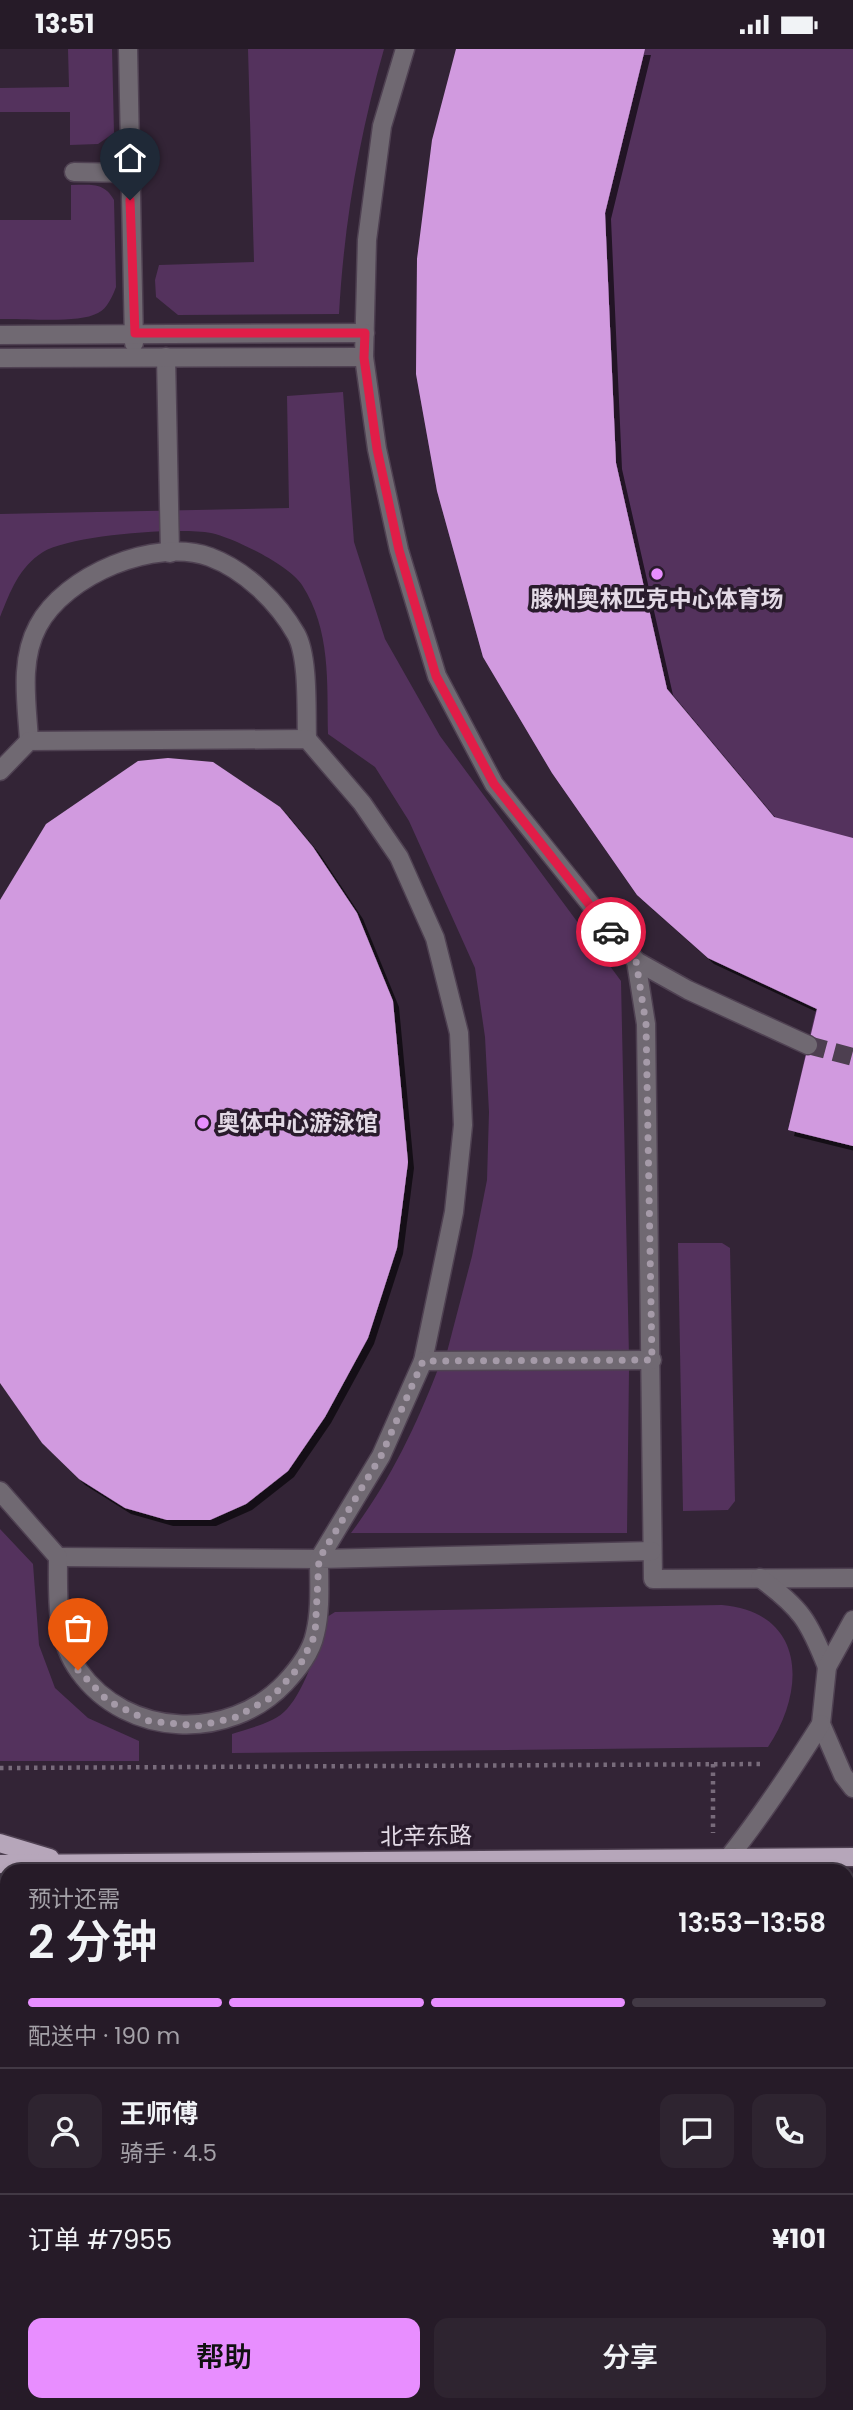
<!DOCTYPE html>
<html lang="zh">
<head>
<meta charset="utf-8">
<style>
  body { margin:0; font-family:Poppins,"Noto Sans SC",sans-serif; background:#2e2430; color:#f1f3f6; height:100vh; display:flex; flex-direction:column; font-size:26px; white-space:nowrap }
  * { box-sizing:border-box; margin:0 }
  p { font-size:23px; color:#a4a1a8 }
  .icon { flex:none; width:38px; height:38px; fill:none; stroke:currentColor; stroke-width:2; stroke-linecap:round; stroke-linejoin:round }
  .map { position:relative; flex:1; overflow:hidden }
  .panel { position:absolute; left:0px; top:1815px; width:854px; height:548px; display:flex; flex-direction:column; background:#261b28; border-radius:21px 21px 0 0; box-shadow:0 4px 10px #0003,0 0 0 2px #423945 }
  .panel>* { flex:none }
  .pin { position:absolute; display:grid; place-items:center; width:60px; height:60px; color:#fff; margin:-72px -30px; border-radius:50% 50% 50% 0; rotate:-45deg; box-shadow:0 0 7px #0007 }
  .pin .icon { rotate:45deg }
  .courier { position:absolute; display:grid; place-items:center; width:70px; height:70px; margin:-35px; border:5px solid #e11d48; border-radius:50%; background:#fff; color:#222; box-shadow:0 2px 9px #0007 }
  .headline em { font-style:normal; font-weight:600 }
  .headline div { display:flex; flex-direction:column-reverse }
  .headline { display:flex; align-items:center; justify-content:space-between; height:119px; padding:0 28px }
  h1 { font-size:46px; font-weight:600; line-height:52px }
  .bar { display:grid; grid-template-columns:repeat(4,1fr); gap:10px 7px; align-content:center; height:84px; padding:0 28px }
  .bar i { height:9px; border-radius:5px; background:#423945 }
  .bar .current { background:#e88eff }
  .bar p { grid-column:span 4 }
  .line { display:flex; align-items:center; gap:18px; padding:0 28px; border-top:2px solid #423945 }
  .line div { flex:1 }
  .round { display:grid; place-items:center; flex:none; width:74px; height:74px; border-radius:14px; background:#2e2430 }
  .cta { display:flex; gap:14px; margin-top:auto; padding:14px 28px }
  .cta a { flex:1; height:80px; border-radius:14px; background:#e88eff; color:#111; font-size:28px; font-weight:600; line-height:80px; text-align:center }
  .cta a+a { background:#2e2430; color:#f1f3f6 }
  .status { display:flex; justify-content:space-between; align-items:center; height:49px; padding:0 35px; background:#261b28; direction:ltr }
  .status svg { height:19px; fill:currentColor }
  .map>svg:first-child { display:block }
</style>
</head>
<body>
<div class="status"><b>13:51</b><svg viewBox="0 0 49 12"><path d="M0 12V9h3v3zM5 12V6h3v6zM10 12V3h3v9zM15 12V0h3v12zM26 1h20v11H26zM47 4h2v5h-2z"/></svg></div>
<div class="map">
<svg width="853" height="2361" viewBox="0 0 853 2361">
  <defs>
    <filter id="shadow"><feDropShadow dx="6" dy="6" stdDeviation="0" flood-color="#0009"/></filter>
  </defs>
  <rect width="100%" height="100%" fill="#332436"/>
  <g fill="#54325d">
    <polygon points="68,0 112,0 114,84 98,95 70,96 70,63 0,63 0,39 69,38"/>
    <path d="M248,0H384C359,88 344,174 339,265L178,266L156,248L155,231L159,216L254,213Z"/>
    <polygon points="456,0 853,0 853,1097 788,1081 816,960 708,909 637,846 552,724 483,608 437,442 416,325 417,210"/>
    <path d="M71,136C91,136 104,133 114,151L116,238C113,246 107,260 98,264C78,275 24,269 0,270V171H71Z"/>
    <path d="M343,343L354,493L385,590L440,687L621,932L629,1308L447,1303L472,1207L487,1131L489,1063L485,988L475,919L409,772L375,718L328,685C327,633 331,581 302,536C289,516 234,489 211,484C177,478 71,486 43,503C19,518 10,543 0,568V465L289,459L287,347Z"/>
    <polygon points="678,1194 722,1194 730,1199 735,1452 728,1461 683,1462"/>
    <path d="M438,1320L629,1321L627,1484H351C389,1433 415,1380 438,1320Z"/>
    <polygon points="0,1480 33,1515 39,1596 55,1639 88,1669 139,1692 139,1712 0,1712"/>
    <path d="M722,1556C805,1563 807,1640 768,1698L232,1704V1685C249,1679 275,1674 287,1660C306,1639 319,1595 327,1568L335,1563Z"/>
  </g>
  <g fill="#d19adf" filter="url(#shadow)">
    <polygon points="456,0 645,0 605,164 616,414 667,640 774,768 853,789 853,1097 788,1081 817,960 708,909 637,846 552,724 483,608 437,442 416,325 417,210 432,91"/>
    <polygon points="168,709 213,713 280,758 313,798 357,864 393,952 408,1113 397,1199 368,1289 325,1368 288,1422 246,1455 210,1471 167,1471 125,1459 79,1430 42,1394 0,1334 0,851 46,775 138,712"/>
  </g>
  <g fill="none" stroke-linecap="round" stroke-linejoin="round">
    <polyline stroke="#4d3f50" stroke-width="18" stroke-dasharray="18 9" stroke-linecap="butt" points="808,996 853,1008"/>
    <g stroke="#4f4152" stroke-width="21">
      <g id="minor">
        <polyline points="128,0 134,294"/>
        <polyline points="405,0 382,77 367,191 364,308 377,400 399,501 437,627 494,735 636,912 646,975 653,1530 853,1529"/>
        <polyline points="74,123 130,124"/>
        <polyline points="0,286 365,284"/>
        <polyline points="166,308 170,504"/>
        <polyline points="0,309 364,308"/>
        <path d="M29,692C27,655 19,612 38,577C65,526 155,488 210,508C245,521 278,553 296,585C309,608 306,663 307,690"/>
        <polyline points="0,722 29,692 307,690 362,754 399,808 435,889 459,984 463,1076 454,1163 423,1312 381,1407 319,1510 58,1508"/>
        <polyline points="636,912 688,941 808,996"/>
        <polyline points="423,1312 652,1311"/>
        <path d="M0,1442L58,1508C58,1545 55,1590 79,1622C127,1689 229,1693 285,1634C298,1620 311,1604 315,1585C321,1561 319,1534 319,1510L652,1502"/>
        <path d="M760,1529C801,1559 809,1572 827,1618"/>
        <polyline points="853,1571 827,1618 821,1675 843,1726 853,1739"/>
        <path d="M729,1808C763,1765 792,1721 821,1675"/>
      </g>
    </g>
    <g stroke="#4f4152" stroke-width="21">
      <g id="major">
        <polyline points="0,1794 50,1809"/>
        <polyline points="0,1815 853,1808"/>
        <polyline points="847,1925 853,1925"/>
        <polyline points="0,1936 7,1935"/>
        <polyline points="0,1964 7,1961"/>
      </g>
    </g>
    <g stroke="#786b7b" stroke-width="4.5" stroke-dasharray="3.5 5" stroke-linecap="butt">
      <polyline points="713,1715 713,1784"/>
      <polyline points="0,1719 765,1715"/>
      <polyline points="847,1986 853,1986"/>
      <polyline points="0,2005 7,2004"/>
    </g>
    <use href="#minor" stroke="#706972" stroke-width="18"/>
    <use href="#major" stroke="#b6a6ba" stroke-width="18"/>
  </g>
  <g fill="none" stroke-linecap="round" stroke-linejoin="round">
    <polyline stroke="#a59aa8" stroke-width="7" stroke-dasharray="0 12.6" points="78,1621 108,1652 149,1672 197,1677 234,1669 272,1648 299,1618 315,1586 319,1510 381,1407 423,1312 652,1311 646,975 636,912 611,883"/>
    <polyline stroke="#e11d48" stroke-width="9" points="130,151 135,284 365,284 364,309 377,400 399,501 436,627 494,735 611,883"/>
  </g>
  <g fill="#e88eff" stroke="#291b2c" stroke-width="2.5">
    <circle cx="657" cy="525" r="7"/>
    <circle cx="203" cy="1074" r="7"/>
  </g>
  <g text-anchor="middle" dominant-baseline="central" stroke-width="7" stroke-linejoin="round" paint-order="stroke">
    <g font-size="23" font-weight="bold" fill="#e3dae6" stroke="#291b2c">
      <text x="657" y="550">滕州奥林匹克中心体育场</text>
      <text x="217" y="1074" text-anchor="start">奥体中心游泳馆</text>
    </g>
    <g font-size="23" fill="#e3dae6" stroke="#291b2c">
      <text transform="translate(426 1787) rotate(-1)">北辛东路</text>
    </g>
  </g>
</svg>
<div class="pin" style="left:78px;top:1621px;background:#ea580c"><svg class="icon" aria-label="bag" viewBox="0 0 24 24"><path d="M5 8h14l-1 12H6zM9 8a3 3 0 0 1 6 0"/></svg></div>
<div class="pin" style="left:130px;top:151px;background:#1f2937"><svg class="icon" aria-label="home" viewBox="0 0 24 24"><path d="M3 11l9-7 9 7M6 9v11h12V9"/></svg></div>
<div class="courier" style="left:611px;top:883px"><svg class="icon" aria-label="car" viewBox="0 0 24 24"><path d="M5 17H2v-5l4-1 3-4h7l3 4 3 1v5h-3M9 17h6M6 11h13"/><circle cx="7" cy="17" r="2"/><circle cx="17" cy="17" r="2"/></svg></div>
<section class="panel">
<div class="headline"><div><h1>2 分钟</h1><p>预计还需</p></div><em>13:53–13:58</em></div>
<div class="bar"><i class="current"></i><i class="current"></i><i class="current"></i><i></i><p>配送中 · 190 m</p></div>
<div class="line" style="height:126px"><a class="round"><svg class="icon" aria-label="person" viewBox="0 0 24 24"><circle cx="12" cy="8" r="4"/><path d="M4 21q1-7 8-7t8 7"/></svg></a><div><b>王师傅</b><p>骑手 · 4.5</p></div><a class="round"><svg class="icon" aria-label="chat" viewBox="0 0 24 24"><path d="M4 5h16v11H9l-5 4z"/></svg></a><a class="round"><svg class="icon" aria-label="phone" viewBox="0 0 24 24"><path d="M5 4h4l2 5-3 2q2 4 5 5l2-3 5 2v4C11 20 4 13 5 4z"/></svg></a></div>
<div class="line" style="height:91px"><div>订单 #7955</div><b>¥101</b></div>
<div class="cta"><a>帮助</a><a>分享</a></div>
</section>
</div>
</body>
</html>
